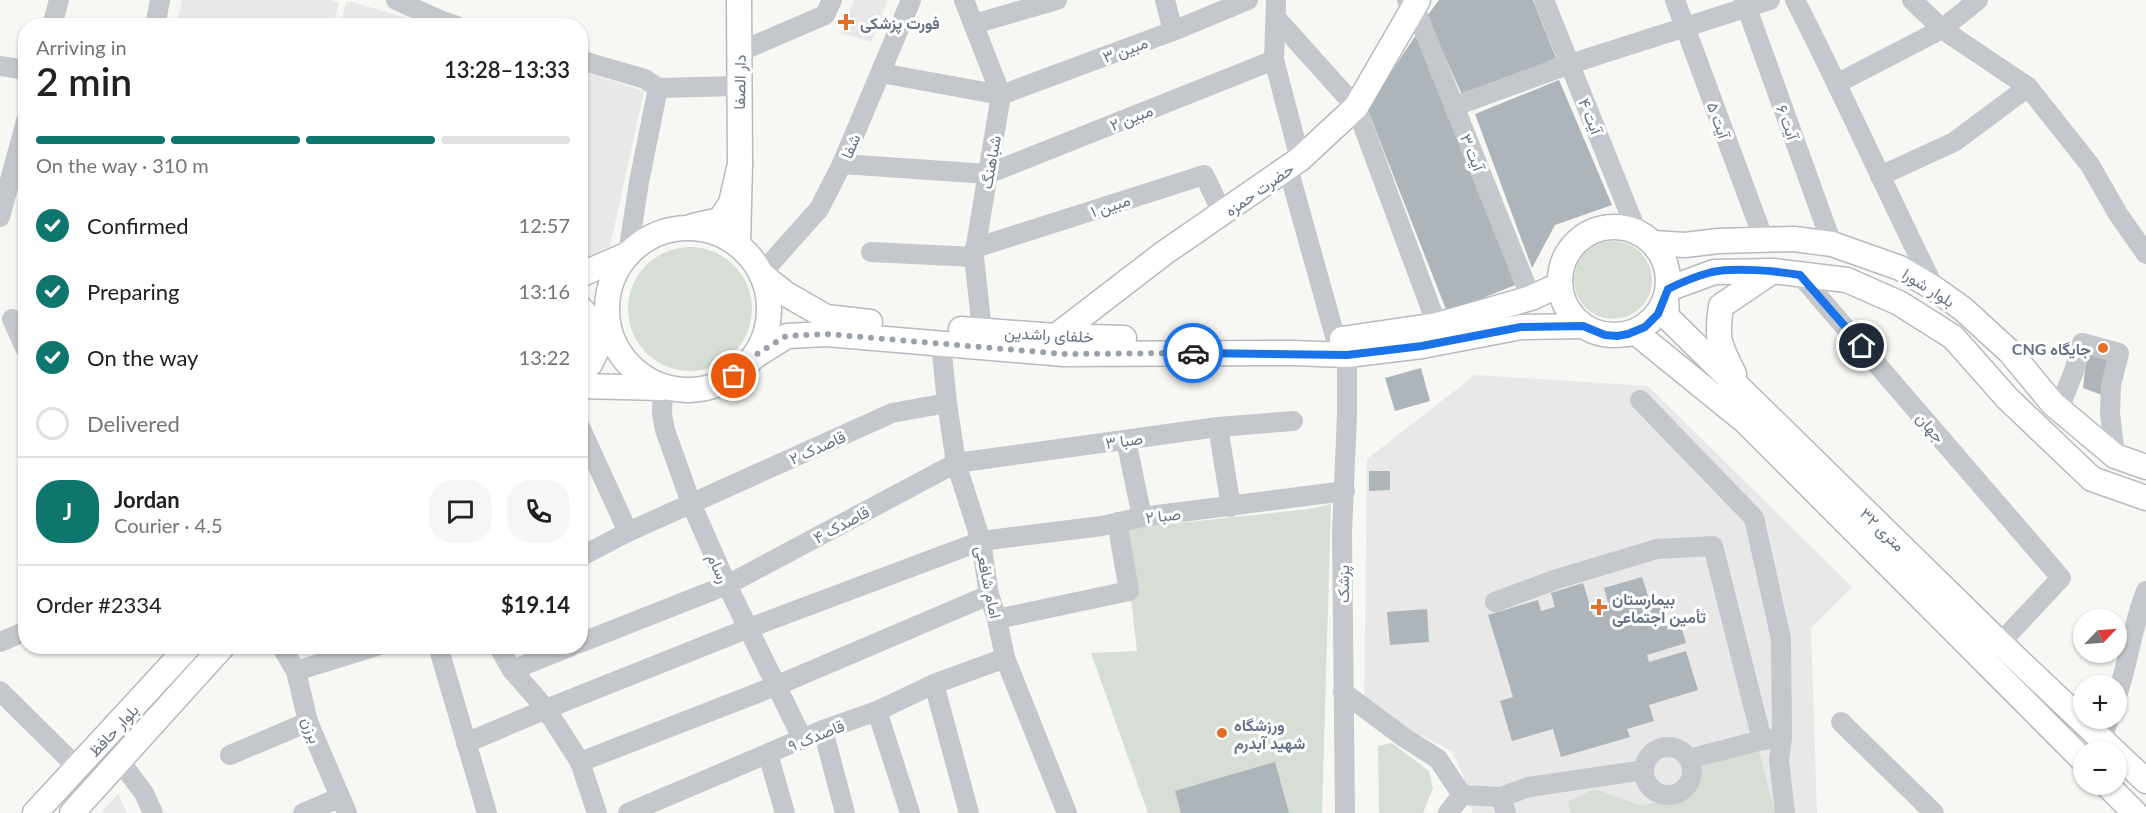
<!DOCTYPE html>
<html lang="en">
<head>
<meta charset="utf-8">
<style>
  body { margin:0; font-family:Lato,Vazirmatn,sans-serif; background:#f6f6f6; color:#202124; height:100vh; display:flex; flex-direction:column; font-size:22px; white-space:nowrap }
  * { box-sizing:border-box; margin:0 }
  p { font-size:20px; color:#757577 }
  .icon { flex:none; width:33px; height:33px; fill:none; stroke:currentColor; stroke-width:2; stroke-linecap:round; stroke-linejoin:round }
  .map { position:relative; flex:1; overflow:hidden }
  .details { position:absolute; left:18px; top:18px; width:570px; height:636px; display:flex; flex-direction:column; background:#fff; border-radius:24px; box-shadow:0 2px 4px #0004 }
  .details>* { flex:none }
  .needle { width:39px; rotate:65deg }
  .fabs { position:absolute; left:2073px; top:609px; display:grid; gap:12px }
  .fabs a { display:grid; place-items:center; width:54px; height:54px; border-radius:50%; background:#fff; box-shadow:0 2px 4px #0004; font-size:30px }
  .pin { position:absolute; display:grid; place-items:center; width:51px; height:51px; color:#fff; margin:-26px; border:3px solid #fff; border-radius:50%; box-shadow:0 2px 6px #0007 }
  .courier { position:absolute; display:grid; place-items:center; width:60px; height:60px; margin:-30px; border:4px solid #1a73e8; border-radius:50%; background:#fff; color:#222; box-shadow:0 2px 8px #0007 }
  .headline em { font-style:normal; font-weight:600 }
  .headline div { display:flex; flex-direction:column-reverse }
  .headline { display:flex; align-items:center; justify-content:space-between; height:102px; padding:0 18px }
  h1 { font-size:39px; font-weight:600; line-height:45px }
  .bar { display:grid; grid-template-columns:repeat(4,1fr); gap:9px 6px; align-content:center; height:72px; padding:0 18px }
  .bar i { height:8px; border-radius:4px; background:#e0e0e0 }
  .bar .active { background:#0f766e }
  .bar p { grid-column:span 4 }
  .line { display:flex; align-items:center; gap:15px; padding:0 18px; border-top:2px solid #e0e0e0 }
  .line div { flex:1 }
  .round { display:grid; place-items:center; flex:none; width:63px; height:63px; border-radius:24px; background:#f6f6f6 }
  ol { padding:0 18px; list-style:none }
  li { display:flex; align-items:center; gap:18px; height:66px }
  li p { margin-inline-start:auto }
  li .icon { padding:6px; border-radius:50%; background:#0f766e; color:#fff; stroke-width:4 }
  li:last-child { color:#757577 }
  li i { width:33px; height:33px; border:3px solid #e0e0e0; border-radius:50% }
  .map>svg:first-child { display:block }
</style>
</head>
<body>
<div class="map">
<svg width="2146" height="813" viewBox="0 0 2146 813">
  <rect width="100%" height="100%" fill="#f7f7f4"/>
  <g fill="#e7e8e7">
    <polygon points="182,0 331,0 339,3 333,25 176,25"/>
    <polygon points="854,0 888,0 871,42 841,33"/>
    <polygon points="346,2 352,2 430,25 341,26"/>
    <polygon points="581,71 644,91 610,246 581,260"/>
    <polygon points="1475,375 1648,386 1852,587 1811,628 1817,813 1472,813 1472,810 1462,795 1464,778 1453,752 1364,704 1367,459"/>
    <polygon points="118,794 127,813 101,813"/>
  </g>
  <g fill="#d7ded5">
    <circle cx="1613" cy="280" r="39"/>
    <circle cx="690" cy="309" r="62"/>
    <polygon points="1331,504 1322,813 1148,813 1091,653 1137,651 1123,529 1309,509"/>
    <polygon points="1392,743 1429,771 1433,788 1423,813 1379,813 1378,746"/>
    <polygon points="1759,750 1775,813 1571,813 1568,801 1595,789 1642,806 1694,792 1703,766"/>
  </g>
  <g fill="#adb4ba">
    <polygon points="1439,0 1533,0 1556,58 1463,97 1427,16"/>
    <polygon points="1418,32 1518,284 1447,312 1367,108"/>
    <polygon points="1559,80 1612,205 1555,225 1532,268 1475,114"/>
    <polygon points="2087,350 2110,356 2102,395 2083,388"/>
    <polygon points="1421,368 1430,401 1395,411 1385,378"/>
    <polygon points="1369,471 1390,471 1390,490 1369,491"/>
    <polygon points="1642,577 1650,602 1669,596 1671,603 1661,606 1668,630 1681,626 1686,643 1647,655 1649,662 1686,651 1698,690 1649,705 1654,721 1627,729 1630,737 1561,757 1553,729 1512,741 1500,701 1513,697 1488,615 1538,600 1541,611 1555,607 1551,593 1583,583 1593,615 1610,610 1604,588"/>
    <polygon points="1427,609 1429,642 1390,645 1387,612"/>
    <polygon points="1275,762 1289,813 1181,813 1175,791"/>
  </g>
  <g fill="none" stroke-linecap="round" stroke-linejoin="round">
    <g stroke="#b7babf" stroke-width="27">
      <g id="major">
        <polyline points="739,0 740,164"/>
        <polyline points="693,226 720,220 731,203 740,164 738,245"/>
        <circle cx="1614" cy="281" r="54"/>
        <circle cx="688" cy="309" r="81"/>
        <polyline points="1654,243 1685,245 1718,241 1794,239 1832,244 1900,268 1935,289 1963,309 2010,352 2053,404 2115,456 2146,467"/>
        <polyline points="761,274 786,294 826,317 870,322"/>
        <polyline points="580,275 628,254"/>
        <polyline points="1668,289 1714,272 1773,271 1847,280 1899,303 1953,337 2007,398 2092,479 2146,498"/>
        <polyline points="1666,299 1667,317 2000,643 2115,752"/>
        <polyline points="580,308 594,323 597,350 590,364"/>
        <polyline points="961,329 1056,336 1124,338"/>
        <polyline points="1628,334 1635,332 1746,422 2084,761"/>
        <polyline points="1056,336 1164,253 1300,159 1356,107 1418,0"/>
        <polyline points="1342,339 1437,325 1531,298 1559,285"/>
        <polyline points="755,356 787,336 826,334 1064,354 1292,353 1347,355 1422,346 1521,327 1583,326"/>
        <path d="M1734,374C1719,344 1716,340 1721,306L1773,271"/>
        <polyline points="580,386 662,388"/>
        <polyline points="2116,753 2146,781"/>
        <polyline points="2106,784 2135,813"/>
        <polyline points="35,813 189,646"/>
        <polyline points="72,813 223,646"/>
      </g>
    </g>
    <g stroke="#c4c7cb" stroke-width="20">
      <polyline points="396,0 442,21 457,26"/>
      <polyline points="964,0 1001,95 974,257 982,330"/>
      <polyline points="1165,0 1173,31"/>
      <polyline points="1276,0 1274,60 1300,159"/>
      <polyline points="1407,0 1414,6 1531,298"/>
      <polyline points="1544,0 1637,232"/>
      <polyline points="1675,0 1764,240"/>
      <polyline points="1744,0 1832,244"/>
      <path d="M1795,0C1844,95 1887,193 1935,289"/>
      <polyline points="1912,0 1942,29 2028,87 2090,165 2118,214 2146,254"/>
      <polyline points="1276,18 1356,107 1437,325"/>
      <polyline points="974,24 1057,0"/>
      <polyline points="52,26 59,0"/>
      <polyline points="155,26 160,0"/>
      <polyline points="739,52 825,15 832,0"/>
      <polyline points="580,60 645,79 658,88 738,86"/>
      <polyline points="0,66 26,70"/>
      <polyline points="881,73 1001,95 1173,31 1248,0"/>
      <polyline points="1838,83 1942,29 1978,0"/>
      <polyline points="1455,106 1570,64 1770,0"/>
      <polyline points="842,164 988,174 1274,60"/>
      <polyline points="1288,168 1336,340"/>
      <polyline points="1880,176 1954,142 2028,87"/>
      <polyline points="0,217 26,121"/>
      <polyline points="975,248 1204,175 1223,214"/>
      <polyline points="871,252 974,257"/>
      <polyline points="628,254 639,182 658,88"/>
      <polyline points="761,274 819,209 842,164 911,0"/>
      <polyline points="1800,275 2061,578 2000,643"/>
      <polyline points="12,319 26,350"/>
      <polyline points="941,343 947,403 956,463 981,541 989,595 997,619 1005,658 1067,813"/>
      <polyline points="663,388 662,414 665,430 691,503 727,585 803,740"/>
      <polyline points="1640,400 1754,518 1781,639 1782,738 1779,760 1785,813"/>
      <polyline points="2059,409 2074,371 2082,343 2119,353 2111,385 2110,413 2115,456"/>
      <polyline points="580,427 628,532"/>
      <polyline points="1218,427 1231,507"/>
      <polyline points="1126,440 1142,517"/>
      <polyline points="580,557 628,532 892,413 947,403"/>
      <polyline points="1495,602 1557,579 1657,549 1713,546 1762,740"/>
      <polyline points="997,619 1129,591 1117,522"/>
      <polyline points="0,642 26,631"/>
      <polyline points="580,643 727,585 956,463 1218,427 1293,421"/>
      <polyline points="281,646 296,671 308,722 347,813"/>
      <polyline points="438,646 487,813"/>
      <polyline points="498,646 512,670 546,709 580,762 597,813"/>
      <polyline points="512,670 572,646"/>
      <polyline points="296,671 377,646"/>
      <polyline points="934,684 969,813"/>
      <polyline points="0,691 78,768"/>
      <polyline points="1343,692 1402,736 1438,759 1462,795 1448,813"/>
      <path d="M2116,698C2129,663 2132,625 2146,591"/>
      <polyline points="877,711 910,813"/>
      <polyline points="1841,722 1934,813"/>
      <polyline points="823,730 845,813"/>
      <polyline points="2102,739 2109,718"/>
      <polyline points="466,743 546,709 749,628 981,541 1102,526 1142,517 1345,491"/>
      <circle cx="1668" cy="771" r="24"/>
      <polyline points="768,754 785,813"/>
      <polyline points="230,755 308,722"/>
      <polyline points="1689,759 1762,740 1774,739"/>
      <polyline points="119,760 144,793 153,813"/>
      <polyline points="580,762 778,685 989,595"/>
      <polyline points="1462,795 1501,797 1506,813"/>
      <polyline points="1501,797 1529,787 1644,770"/>
      <polyline points="303,813 339,798"/>
      <polyline points="628,813 823,730 877,711 934,684 1005,658"/>
      <polyline points="1345,813 1342,532 1347,415 1347,355"/>
    </g>
    <use href="#major" stroke="#fff" stroke-width="24"/>
  </g>
  <g fill="none" stroke-linecap="round" stroke-linejoin="round">
    <polyline stroke="#99a1ac" stroke-width="6" stroke-dasharray="0 10.8" points="734,376 754,356 786,336 826,334 1064,354 1193,353"/>
    <path stroke="#1a73e8" stroke-width="8" d="M1193,353L1347,355L1422,346L1521,327L1583,326L1605,335L1617,336L1628,334L1645,327L1658,314L1668,289C1682,282 1697,276 1712,272C1734,267 1777,271 1800,275L1862,346"/>
  </g>
  <g fill="#e56f26" stroke="#fff" stroke-width="2">
    <path d="M843 13h6v6h6v6h-6v6h-6v-6h-6v-6h6z"/>
    <circle cx="2103" cy="348" r="6"/>
    <path d="M1596 598h6v6h6v6h-6v6h-6v-6h-6v-6h6z"/>
    <circle cx="1222" cy="733" r="6"/>
  </g>
  <g text-anchor="middle" dominant-baseline="central" stroke-width="6" stroke-linejoin="round" paint-order="stroke">
    <g font-size="16" font-weight="bold" fill="#667285" stroke="#fff" text-anchor="start">
      <text x="860" y="22">فورت پزشکی</text>
      <text x="2091" y="348" text-anchor="end">CNG جایگاه</text>
      <text x="1612" y="598">بیمارستان<tspan x="1612" dy="18">تأمین اجتماعی</tspan></text>
      <text x="1234" y="724">ورزشگاه<tspan x="1234" dy="18">شهید آبدرم</tspan></text>
    </g>
    <g font-size="16" fill="#667285" stroke="#fff">
      <text transform="translate(1125 49) rotate(-20)">مبین ۳</text>
      <text transform="translate(739 82) rotate(-89)">دار الصفا</text>
      <text transform="translate(1591 116) rotate(68)">آیت ۴</text>
      <text transform="translate(1131 117) rotate(-22)">مبین ۲</text>
      <text transform="translate(1719 120) rotate(70)">آیت ۵</text>
      <text transform="translate(1788 122) rotate(70)">آیت ۶</text>
      <text transform="translate(850 146) rotate(-67)">شفا</text>
      <text transform="translate(1473 152) rotate(68)">آیت ۳</text>
      <text transform="translate(990 162) rotate(-80)">شباهنگ</text>
      <text transform="translate(1259 189) rotate(-35)">حضرت حمزه</text>
      <text transform="translate(1110 205) rotate(-18)">مبین ۱</text>
      <text transform="translate(1929 287) rotate(32)">بلوار شورا</text>
      <text transform="translate(1049 334) rotate(3)">خلفای راشدین</text>
      <text transform="translate(1931 427) rotate(49)">جهان</text>
      <text transform="translate(1124 440) rotate(-8)">صبا ۳</text>
      <text transform="translate(817 447) rotate(-24)">قاصدک ۲</text>
      <text transform="translate(1163 515) rotate(-7)">صبا ۲</text>
      <text transform="translate(841 524) rotate(-28)">قاصدک ۴</text>
      <text transform="translate(1883 529) rotate(44)">۳۲ متری</text>
      <text transform="translate(719 568) rotate(66)">رسام</text>
      <text transform="translate(989 582) rotate(78)">امام شافعی</text>
      <text transform="translate(1342 584) rotate(-90)">پزشک</text>
      <text transform="translate(113 730) rotate(-47)">بلوار حافظ</text>
      <text transform="translate(312 730) rotate(70)">برزن</text>
      <text transform="translate(816 735) rotate(-22)">قاصدک ۹</text>
    </g>
  </g>
</svg>
<div class="fabs">
<a><svg class="needle" viewBox="-14 -14 28 28"><path d="M0-13l5 13h-10z" fill="#e53935"/><path d="M0 13l5-13h-10z" fill="#757577"/></svg></a>
<a>+</a>
<a>−</a>
</div>
<div class="pin" style="left:734px;top:376px;background:#ea580c"><svg class="icon" aria-label="bag" viewBox="0 0 24 24"><path d="M5 8h14l-1 12H6zM9 8a3 3 0 0 1 6 0"/></svg></div>
<div class="pin" style="left:1862px;top:346px;background:#1f2937"><svg class="icon" aria-label="home" viewBox="0 0 24 24"><path d="M3 11l9-7 9 7M6 9v11h12V9"/></svg></div>
<div class="courier" style="left:1193px;top:353px"><svg class="icon" aria-label="car" viewBox="0 0 24 24"><path d="M5 17H2v-5l4-1 3-4h7l3 4 3 1v5h-3M9 17h6M6 11h13"/><circle cx="7" cy="17" r="2"/><circle cx="17" cy="17" r="2"/></svg></div>
<section class="details">
<div class="headline"><div><h1>2 min</h1><p>Arriving in</p></div><em>13:28–13:33</em></div>
<div class="bar"><i class="active"></i><i class="active"></i><i class="active"></i><i></i><p>On the way · 310 m</p></div>
<ol>
<li><svg class="icon" aria-label="check" viewBox="0 0 24 24"><path d="M5 12l5 5 9-10"/></svg>Confirmed<p>12:57</p></li>
<li><svg class="icon" aria-label="check" viewBox="0 0 24 24"><path d="M5 12l5 5 9-10"/></svg>Preparing<p>13:16</p></li>
<li><svg class="icon" aria-label="check" viewBox="0 0 24 24"><path d="M5 12l5 5 9-10"/></svg>On the way<p>13:22</p></li>
<li><i></i>Delivered</li>
</ol>
<div class="line" style="height:108px"><b class="round" style="background:#0f766e;color:#fff">J</b><div><b>Jordan</b><p>Courier · 4.5</p></div><a class="round"><svg class="icon" aria-label="chat" viewBox="0 0 24 24"><path d="M4 5h16v11H9l-5 4z"/></svg></a><a class="round"><svg class="icon" aria-label="phone" viewBox="0 0 24 24"><path d="M5 4h4l2 5-3 2q2 4 5 5l2-3 5 2v4C11 20 4 13 5 4z"/></svg></a></div>
<div class="line" style="height:78px"><div>Order #2334</div><b>$19.14</b></div>
</section>
</div>
</body>
</html>
